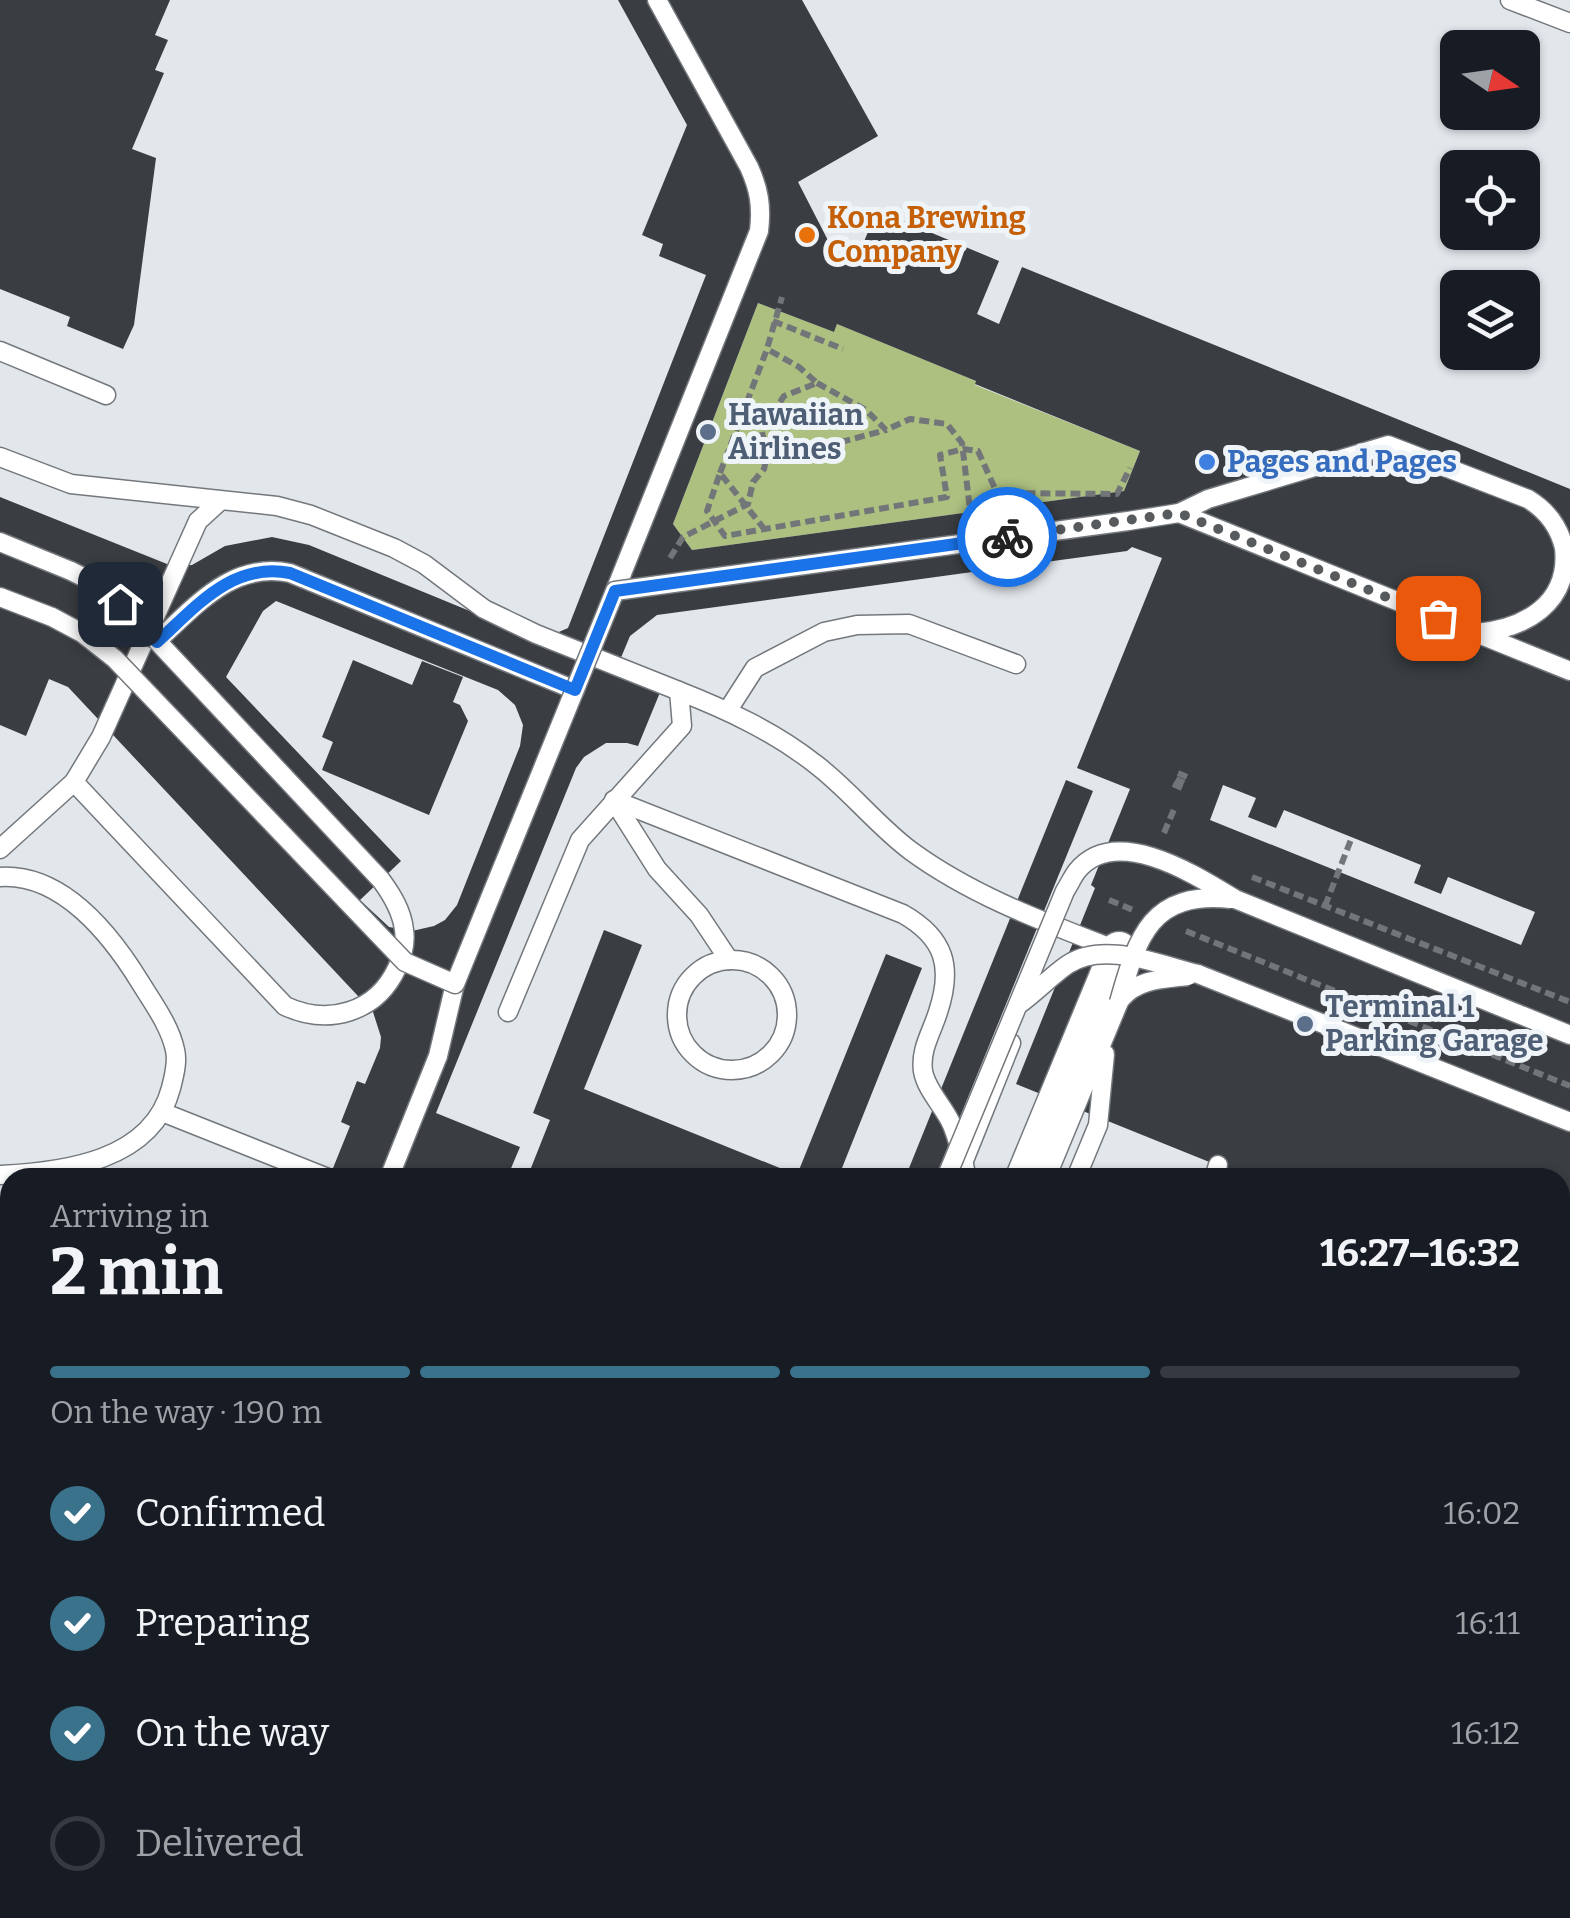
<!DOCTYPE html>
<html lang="en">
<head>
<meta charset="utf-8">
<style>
  body { margin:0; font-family:Bitter,serif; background:#20242c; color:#f1f3f6; height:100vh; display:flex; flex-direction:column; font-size:38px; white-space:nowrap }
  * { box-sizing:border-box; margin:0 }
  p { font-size:32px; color:#9ea1a6 }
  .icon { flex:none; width:55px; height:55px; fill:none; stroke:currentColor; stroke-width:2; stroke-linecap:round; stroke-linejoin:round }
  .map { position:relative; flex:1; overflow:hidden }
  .details { position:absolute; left:0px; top:1168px; width:1570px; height:752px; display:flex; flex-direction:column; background:#171b24; border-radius:30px 30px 0 0; box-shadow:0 2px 8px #0004 }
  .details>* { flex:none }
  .needle { width:65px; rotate:103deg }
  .buttons { position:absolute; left:1440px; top:30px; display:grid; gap:20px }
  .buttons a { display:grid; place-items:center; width:100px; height:100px; border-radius:15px; background:#171b24; box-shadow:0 2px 8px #0004; font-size:50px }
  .pin { position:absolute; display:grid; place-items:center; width:85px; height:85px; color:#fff; margin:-42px; border-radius:20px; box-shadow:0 5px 15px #0006 }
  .courier { position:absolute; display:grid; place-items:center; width:100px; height:100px; margin:-50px; border:8px solid #1a73e8; border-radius:50%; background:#fff; color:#222; box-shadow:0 2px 12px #0007 }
  .head em { font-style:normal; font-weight:700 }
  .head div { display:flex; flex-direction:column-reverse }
  .head { display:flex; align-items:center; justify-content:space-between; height:170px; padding:0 50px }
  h1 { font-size:65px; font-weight:700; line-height:75px }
  .bar { display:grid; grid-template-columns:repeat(4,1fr); gap:15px 10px; align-content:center; height:120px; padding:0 50px }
  .bar i { height:12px; border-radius:8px; background:#363941 }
  .bar .current { background:#3a728c }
  .bar p { grid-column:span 4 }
  ol { padding:0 50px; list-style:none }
  li { display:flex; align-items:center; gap:30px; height:110px }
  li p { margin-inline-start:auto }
  li .icon { padding:10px; border-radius:50%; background:#3a728c; color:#fff; stroke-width:4 }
  li:last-child { color:#9ea1a6 }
  li i { width:55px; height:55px; border:5px solid #363941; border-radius:50% }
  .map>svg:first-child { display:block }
</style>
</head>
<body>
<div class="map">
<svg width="1570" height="1918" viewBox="0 0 1570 1918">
  <rect width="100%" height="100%" fill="#e2e7ec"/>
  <polygon fill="#adc080" points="758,303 834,332 837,324 976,381 975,385 1140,451 1124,491 692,550 673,524"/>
  <g fill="#3a3e42" fill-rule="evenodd">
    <polygon points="0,0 170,0 155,35 168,40 155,70 164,73 132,149 156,158 134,325 123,349 67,326 70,317 0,289"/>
    <path d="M618,0H802L878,136L798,182L835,254L856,261L877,210L999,261L977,314L999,324L1022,267L1570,489V1307L1560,1303V1178H1249L1016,1084L1095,888L1091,885L1130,789L1077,768L1162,558L1132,547L1127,551L657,615L630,636L615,672L661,690L638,746L627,743H606L584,757L576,768L436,1113L520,1147L507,1178H329L350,1126L341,1122L357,1081L365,1084L380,1048L381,1037L373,1012L68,687L49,679L26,736L0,725V497L172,566L192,565L225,546L272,537L309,545L528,635H552L568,628L706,275L659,256L663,244L642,235L687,125ZM758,303L834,332L837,324L976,381L975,384L1140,451L1124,491L692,550L673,524ZM276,601L498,690L515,705L523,725L520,746L457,905L445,920L434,926L412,931L389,927L360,900L401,861L226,677L263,611ZM1223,785L1256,798L1248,817L1276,828L1284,810L1421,865L1414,883L1441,894L1448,877L1535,912L1521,945L1210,820Z"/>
    <polygon points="353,660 412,685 422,661 463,677 453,702 460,705 468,721 429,815 322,770 333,742 322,737"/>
    <polygon points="1066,780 1093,791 935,1178 905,1178"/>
    <polygon points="604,930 642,945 584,1089 797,1175 886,954 922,968 838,1178 527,1178 550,1120 533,1113"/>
    <polygon points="10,1571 10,1781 0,1776 0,1740 7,1722 0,1719 0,1587"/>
    <polygon points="1570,1639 1570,1684 1560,1680 1560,1663"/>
    <polygon points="1560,1690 1570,1694 1569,1831 1560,1827"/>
    <polygon points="1560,1848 1570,1852 1570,1875 1560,1899"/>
    <polygon points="40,1910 568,1910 565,1918 36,1918"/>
    <polygon points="607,1910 637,1910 634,1918 603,1918"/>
    <polygon points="837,1910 905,1910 924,1918 833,1918"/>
    <polygon points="1079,1910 1249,1910 1246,1918 1075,1918"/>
    <polygon points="1485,1910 1556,1910 1552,1918 1481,1918"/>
  </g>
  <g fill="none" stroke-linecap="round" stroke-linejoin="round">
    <g stroke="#74787c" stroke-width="21">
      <g id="lane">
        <polyline points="1510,0 1570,23"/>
        <polyline points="0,351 106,395"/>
        <polyline points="0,457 71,484 277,506 311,515 394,548 424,564 484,609 536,634 679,691"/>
        <path d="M220,501L198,521L101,737L74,782L285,1006C328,1026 376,1013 397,968C402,957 406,942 404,930C402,911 392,895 381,880L157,641C196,606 232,561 290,573L575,690"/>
        <path d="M1179,513L1208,499L1388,445L1528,499C1546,510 1559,526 1564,548C1570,604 1524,629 1476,633"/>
        <polyline points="1128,521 1179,513 1570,671"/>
        <polyline points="0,542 71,571"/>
        <path d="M615,591L759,231C762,206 759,189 749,167L657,0"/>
        <polyline points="0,597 52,617"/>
        <polyline points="728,710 755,668 824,632 857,625 909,624 1016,664"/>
        <path d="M614,800L903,914C945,938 953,967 938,1012C932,1032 920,1049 923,1071C926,1090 945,1108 952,1125C959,1142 963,1160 967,1178"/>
        <polyline points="614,801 657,869 699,915 729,960"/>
        <polyline points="0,849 74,782"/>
        <path d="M0,877C62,873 111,935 140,982C153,1003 170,1026 175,1050C178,1062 174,1076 171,1088C152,1161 64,1172 0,1175"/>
        <polyline points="1235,899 1570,1035"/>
        <circle cx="732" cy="1015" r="55"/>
        <polyline points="1198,974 1570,1122"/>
        <path d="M508,1012L580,840L682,726L679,691C727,710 773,731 814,763C849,789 876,825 911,851C974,897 1047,923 1119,951"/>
        <polyline points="162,1112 328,1178"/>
        <polyline points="963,1163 1011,1043"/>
        <polyline points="389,1178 438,1056 455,984"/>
        <polyline points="1046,1178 1119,1002"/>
        <polyline points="1076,1178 1098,1125 1105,1054"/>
        <polyline points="1214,1178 1218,1165"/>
        <polyline points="1560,1325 1570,1318"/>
        <polyline points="1560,1355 1570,1359"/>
        <polyline points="0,1566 10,1567"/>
        <polyline points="76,1918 79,1910"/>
        <polyline points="234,1918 237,1910"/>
        <polyline points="656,1918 660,1910"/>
        <polyline points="1286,1918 1289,1910"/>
        <polyline points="1410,1918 1413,1910"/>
      </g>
    </g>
    <g stroke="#74787c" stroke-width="41">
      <g id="street">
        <polyline points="1025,1178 1119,951"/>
        <polyline points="1560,1491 1570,1495"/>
        <polyline points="957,1910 966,1918"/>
        <polyline points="756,1918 759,1910"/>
      </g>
    </g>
    <g stroke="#727679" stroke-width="6" stroke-dasharray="10 5" stroke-linecap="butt">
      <polyline points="773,321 843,349"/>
      <polyline points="817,383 866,410 886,430 910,419 947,424 962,443 971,518"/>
      <polyline points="767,455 796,454 886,430"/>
      <polyline points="720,473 767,349 782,297"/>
      <polyline points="765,530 720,473 707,511 725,536 947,497 940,455 963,449 978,451 997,493 1117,494 1130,468"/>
      <polyline points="670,558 683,537 748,504 753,482 764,469 767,455 762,432 768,420 784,396 817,383 799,367 767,349"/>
      <polyline points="1178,773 1187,777"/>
      <polyline points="1176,779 1184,783"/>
      <polyline points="1173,784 1182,788"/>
      <polyline points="1164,833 1175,807"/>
      <polyline points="1109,900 1133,910"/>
      <polyline points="1186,931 1570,1086"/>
      <polyline points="1134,1910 1154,1918"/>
      <polyline points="706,1918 710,1910"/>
      <polyline points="1092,1918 1095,1910"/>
      <polyline points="1226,1918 1230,1910"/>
    </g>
    <use href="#lane" stroke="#fff" stroke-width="18"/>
    <use href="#street" stroke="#fff" stroke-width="38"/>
    <g stroke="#474a4c" stroke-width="11">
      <g id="rail">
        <polyline points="1560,1591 1570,1584"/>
        <polyline points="1560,1620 1570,1613"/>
        <polyline points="1307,1918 1311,1910"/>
        <polyline points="1333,1918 1337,1910"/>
      </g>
    </g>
    <use href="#rail" stroke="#eff4f9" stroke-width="8" stroke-dasharray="22" stroke-linecap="butt"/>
    <g stroke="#74787c" stroke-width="21" stroke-linecap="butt">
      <g id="lane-bridge">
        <polyline points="71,571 97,584 157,641"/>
        <polyline points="52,617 82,633 115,659 405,962 455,984 615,591 1128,521"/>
        <path d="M1121,999C1137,979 1164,979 1188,976"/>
        <path d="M1119,1002C1138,935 1151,891 1231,899"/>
        <path d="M1018,1005C1035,993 1050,977 1067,965C1104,940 1159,965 1198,974"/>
        <path d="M946,1178L1065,891C1069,885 1073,876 1077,871C1116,823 1197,876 1235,899"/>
      </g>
    </g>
    <g stroke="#727679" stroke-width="6" stroke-dasharray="10 5" stroke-linecap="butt">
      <polyline points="1252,877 1570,1002"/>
      <polyline points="1325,906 1352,837"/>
    </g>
    <use href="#lane-bridge" stroke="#fff" stroke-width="18"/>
  </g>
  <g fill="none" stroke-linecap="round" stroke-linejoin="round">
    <polyline stroke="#585b5e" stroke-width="10" stroke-dasharray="0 18" points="1007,537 1179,513 1438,618"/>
    <path stroke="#1a73e8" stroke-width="12" d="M120,604L157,642C197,606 232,562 290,573L575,690L615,591L1007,537"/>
  </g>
  <circle fill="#e8710a" stroke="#eff4f9" stroke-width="4" cx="807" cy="235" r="10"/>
  <g fill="#5c6f8a" stroke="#eff4f9" stroke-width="4">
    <circle cx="708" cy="432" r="10"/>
    <circle cx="1305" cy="1024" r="10"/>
  </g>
  <circle fill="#3f7fe0" stroke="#eff4f9" stroke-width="4" cx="1207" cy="462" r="10"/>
  <g text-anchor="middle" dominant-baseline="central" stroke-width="10" stroke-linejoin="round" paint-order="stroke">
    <g font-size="30" font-weight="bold" fill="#c56008" stroke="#eff4f9" text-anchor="start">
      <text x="827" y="218">Kona Brewing<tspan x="827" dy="34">Company</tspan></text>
    </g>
    <g font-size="30" font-weight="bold" fill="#4e5e75" stroke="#eff4f9" text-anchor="start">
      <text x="728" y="415">Hawaiian<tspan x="728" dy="34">Airlines</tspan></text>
      <text x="1325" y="1007">Terminal 1<tspan x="1325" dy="34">Parking Garage</tspan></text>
    </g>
    <g font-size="30" font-weight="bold" fill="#366cbe" stroke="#eff4f9" text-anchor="start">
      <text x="1227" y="462">Pages and Pages</text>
    </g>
  </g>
</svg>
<div class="buttons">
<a><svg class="needle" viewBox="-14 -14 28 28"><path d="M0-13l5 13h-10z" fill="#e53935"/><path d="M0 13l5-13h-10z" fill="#9ea1a6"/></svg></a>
<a><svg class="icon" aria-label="locate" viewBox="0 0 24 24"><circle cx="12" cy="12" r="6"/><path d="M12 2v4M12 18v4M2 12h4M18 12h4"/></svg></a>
<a><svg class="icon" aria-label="layers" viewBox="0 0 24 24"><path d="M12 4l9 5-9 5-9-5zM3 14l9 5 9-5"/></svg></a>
</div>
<div class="pin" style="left:1438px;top:618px;background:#ea580c"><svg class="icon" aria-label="bag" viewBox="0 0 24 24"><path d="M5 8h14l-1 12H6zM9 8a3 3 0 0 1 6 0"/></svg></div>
<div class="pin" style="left:120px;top:604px;background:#1f2937"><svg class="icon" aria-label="home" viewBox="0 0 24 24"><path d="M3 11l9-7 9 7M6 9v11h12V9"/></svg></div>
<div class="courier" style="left:1007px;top:537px"><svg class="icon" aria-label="bike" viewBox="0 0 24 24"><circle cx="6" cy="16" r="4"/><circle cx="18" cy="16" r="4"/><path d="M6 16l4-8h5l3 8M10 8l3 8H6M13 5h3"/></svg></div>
<section class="details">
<div class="head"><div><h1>2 min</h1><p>Arriving in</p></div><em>16:27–16:32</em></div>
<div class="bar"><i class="current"></i><i class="current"></i><i class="current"></i><i></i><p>On the way · 190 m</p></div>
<ol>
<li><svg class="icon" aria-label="check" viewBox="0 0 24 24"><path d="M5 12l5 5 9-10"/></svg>Confirmed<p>16:02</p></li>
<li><svg class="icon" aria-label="check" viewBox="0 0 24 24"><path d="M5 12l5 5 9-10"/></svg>Preparing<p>16:11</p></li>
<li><svg class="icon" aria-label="check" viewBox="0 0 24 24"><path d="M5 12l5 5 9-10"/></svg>On the way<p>16:12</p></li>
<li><i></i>Delivered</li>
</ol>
</section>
</div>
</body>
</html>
